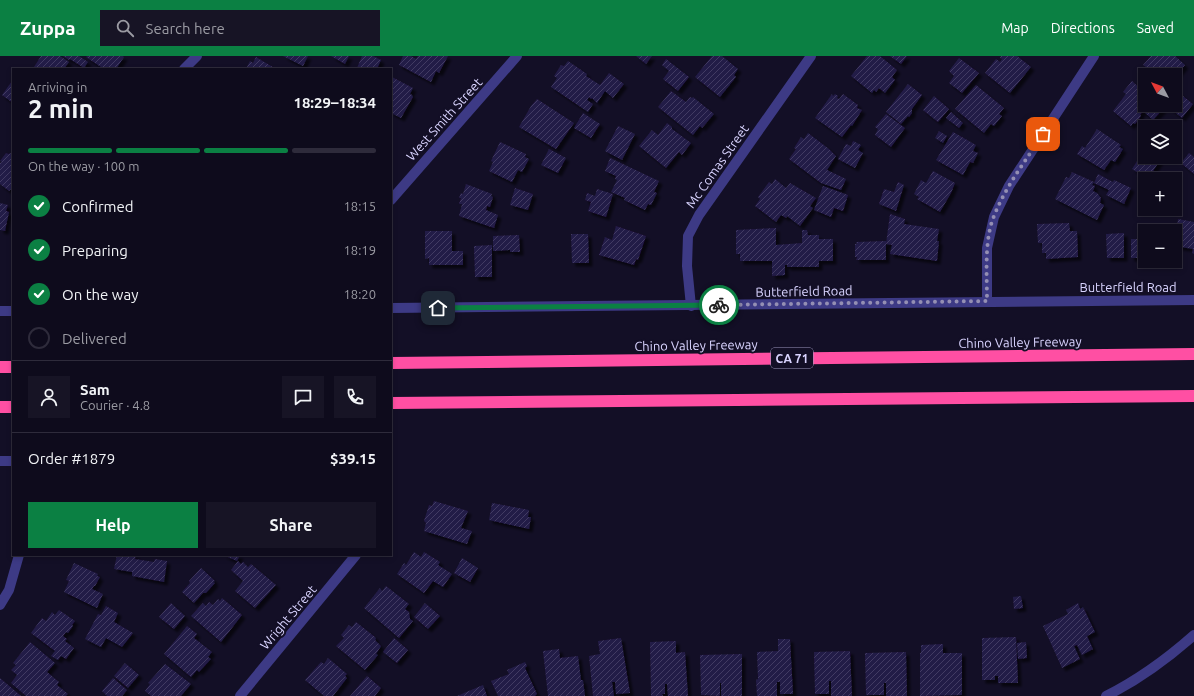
<!DOCTYPE html>
<html lang="en">
<head>
<meta charset="utf-8">
<style>
  body { margin:0; font-family:Ubuntu,sans-serif; background:#171425; color:#f1f3f6; height:100vh; display:flex; flex-direction:column; font-size:15px; white-space:nowrap }
  * { box-sizing:border-box; margin:0 }
  p { font-size:13px; color:#9b9ba3 }
  .icon { flex:none; width:22px; height:22px; fill:none; stroke:currentColor; stroke-width:2; stroke-linecap:round; stroke-linejoin:round }
  .map { position:relative; flex:1; overflow:hidden }
  .panel { position:absolute; left:12px; top:12px; width:380px; height:488px; display:flex; flex-direction:column; background:#0e0b1c; border-radius:0px; box-shadow:0 2px 6px #0003,0 0 0 1px #2e2b3b }
  .panel>* { flex:none }
  .needle { width:26px; rotate:311deg }
  .tools { position:absolute; left:1138px; top:12px; display:grid; gap:8px }
  .tools a { display:grid; place-items:center; width:44px; height:44px; border-radius:0px; background:#0e0b1c; box-shadow:0 2px 6px #0003,0 0 0 1px #2e2b3b; font-size:20px }
  .pin { position:absolute; display:grid; place-items:center; width:34px; height:34px; color:#fff; margin:-17px; border-radius:8px; box-shadow:0 2px 6px #0006 }
  .courier { position:absolute; display:grid; place-items:center; width:40px; height:40px; margin:-20px; border:3px solid #0b8043; border-radius:50%; background:#fff; color:#222; box-shadow:0 1px 5px #0007 }
  .summary em { font-style:normal; font-weight:700 }
  .summary div { display:flex; flex-direction:column-reverse }
  .summary { display:flex; align-items:center; justify-content:space-between; height:68px; padding:0 16px }
  h1 { font-size:26px; font-weight:700; line-height:30px }
  .bar { display:grid; grid-template-columns:repeat(4,1fr); gap:6px 4px; align-content:center; height:48px; padding:0 16px }
  .bar i { height:5px; border-radius:3px; background:#2e2b3b }
  .bar .on { background:#0b8043 }
  .bar p { grid-column:span 4 }
  .line { display:flex; align-items:center; gap:10px; padding:0 16px; border-top:1px solid #2e2b3b }
  .line div { flex:1 }
  .round { display:grid; place-items:center; flex:none; width:42px; height:42px; border-radius:0px; background:#171425 }
  ol { padding:0 16px; list-style:none }
  li { display:flex; align-items:center; gap:12px; height:44px }
  li p { margin-inline-start:auto }
  li .icon { padding:4px; border-radius:50%; background:#0b8043; color:#fff; stroke-width:4 }
  li:last-child { color:#9b9ba3 }
  li i { width:22px; height:22px; border:2px solid #2e2b3b; border-radius:50% }
  .action { display:flex; gap:8px; margin-top:auto; padding:8px 16px }
  .action a { flex:1; height:46px; border-radius:0px; background:#0b8043; color:#fff; font-size:16px; font-weight:700; line-height:46px; text-align:center }
  .action a+a { background:#171425; color:#f1f3f6 }
  header { display:flex; align-items:center; gap:24px; box-sizing:border-box; height:56px; padding:0 20px; background:#0b8043; color:#fff }
  header strong { font-size:19px }
  nav { display:flex; gap:22px; margin-inline-start:auto; font-size:14px }
  .search { width:280px; height:36px; background:#171425; display:flex; align-items:center; gap:10px; box-sizing:border-box; padding:0 14px; border-radius:0px; color:#9b9ba3; font-size:15px }
  .map>svg:first-child { display:block }
</style>
</head>
<body>
<header>
<strong>Zuppa</strong>
<div class="search"><svg class="icon" aria-label="search" viewBox="0 0 24 24"><circle cx="10" cy="10" r="6"/><path d="M15 15l6 6"/></svg>Search here</div>
<nav><a>Map</a><a>Directions</a><a>Saved</a></nav>
</header>
<div class="map">
<svg width="1194" height="640" viewBox="0 0 1194 640">
  <defs>
    <pattern id="building-hatch" width="6" height="6" patternUnits="userSpaceOnUse"><rect width="6" height="6" fill="#241b47"/><path d="M-1 1l2-2M0 6l6-6M5 7l2-2" fill="none" stroke="#433b63"/></pattern>
    <filter id="shadow"><feDropShadow dx="3.5" dy="3.5" stdDeviation="1" flood-color="#0009"/></filter>
  </defs>
  <rect width="100%" height="100%" fill="#130f26"/>
  <g fill="url(#building-hatch)" filter="url(#shadow)">
    <polygon points="41,0 60,0 69,6 64,13 36,13 34,11"/>
    <polygon points="63,0 79,0 88,6 84,12 70,3 69,4"/>
    <polygon points="87,0 123,0 124,1 116,13 104,13 86,1"/>
    <polygon points="283,0 308,0 303,10"/>
    <polygon points="331,0 349,0 345,8"/>
    <polygon points="362,0 373,0 381,4 377,13 360,13 357,12"/>
    <polygon points="403,0 411,0 416,3 418,0 448,0 439,17 436,15 431,26 399,9"/>
    <polygon points="636,0 652,0 646,8"/>
    <polygon points="712,0 722,0 738,13 734,19 736,21 720,41 695,21"/>
    <polygon points="867,0 880,0 897,14 892,21 895,24 885,37 879,32 876,36 874,34 872,37 851,20"/>
    <polygon points="890,0 907,0 901,8"/>
    <polygon points="1001,0 1017,0 1031,11 1010,37 985,17 996,3 1000,6 1002,3 1000,2"/>
    <polygon points="1151,0 1175,0 1185,9 1175,21 1175,19 1145,19 1142,16 1146,11 1143,9"/>
    <polygon points="256,1 276,13 246,13 250,5 253,7"/>
    <polygon points="959,2 979,17 962,37 949,27 954,20 949,15"/>
    <polygon points="666,3 689,21 678,35 663,23 669,15 662,9"/>
    <polygon points="568,5 587,18 586,20 600,29 609,17 624,28 613,42 605,35 597,47 592,42 591,43 589,41 587,44 593,48 588,56 551,31 557,22 554,20 561,9 564,10"/>
    <polygon points="1142,20 1145,22 1145,32 1137,26"/>
    <polygon points="392,21 413,32 410,38 412,39 413,41 401,62 391,57"/>
    <polygon points="12,25 13,26 13,47 2,39"/>
    <polygon points="1132,25 1145,37 1145,49 1158,49 1163,53 1153,64 1143,55 1140,59 1141,60 1135,68 1133,67 1131,70 1113,55 1126,38 1123,36"/>
    <polygon points="908,28 922,39 912,53 912,57 909,61 908,60 901,68 886,56"/>
    <polygon points="976,29 1004,52 999,58 1002,60 994,70 991,68 984,77 955,53"/>
    <polygon points="671,35 686,46 690,41 692,42 693,41 714,58 702,72 700,70 693,79 658,51"/>
    <polygon points="1178,36 1193,48 1182,62 1166,49 1175,49 1175,40"/>
    <polygon points="832,38 833,40 835,38 838,40 837,42 839,43 843,38 858,49 857,52 862,54 852,70 851,69 842,81 815,62"/>
    <polygon points="934,40 949,53 938,66 923,54"/>
    <polygon points="537,43 574,67 556,93 519,71 531,50"/>
    <polygon points="951,56 963,67 959,72 946,62"/>
    <polygon points="583,57 600,68 591,82 574,72"/>
    <polygon points="886,58 905,72 891,91 875,79 878,73 875,71"/>
    <polygon points="667,67 672,71 672,73 691,87 682,99 679,96 666,112 639,90 652,74 658,79"/>
    <polygon points="618,70 635,78 622,104 605,95"/>
    <polygon points="1097,73 1121,89 1119,91 1123,93 1115,106 1111,104 1104,114 1077,98 1082,90 1085,92"/>
    <polygon points="939,75 947,80 943,87 935,82"/>
    <polygon points="953,76 976,89 973,95 978,97 973,107 970,106 963,119 936,104"/>
    <polygon points="808,77 829,93 836,100 827,114 846,123 841,134 821,127 789,103 796,93 794,92 801,81 804,83"/>
    <polygon points="853,85 861,89 858,94 863,97 855,112 838,103 846,88 851,90"/>
    <polygon points="500,86 526,98 525,101 529,103 522,116 518,114 512,126 489,115 493,106 491,105"/>
    <polygon points="549,93 566,102 558,117 541,109"/>
    <polygon points="1145,93 1145,101 1162,101 1148,123 1132,113"/>
    <polygon points="6,97 9,98 10,97 13,99 13,131 9,135 0,128 0,107 2,106 0,105"/>
    <polygon points="1189,97 1194,101 1194,118 1181,107"/>
    <polygon points="610,102 659,125 654,136 657,137 651,149 648,148 645,154 624,144 625,142 611,136 617,124 615,123 616,120 605,115"/>
    <polygon points="933,115 955,127 951,137 940,156 917,143 919,141 914,138 921,124 926,127"/>
    <polygon points="1072,116 1094,126 1092,129 1095,130 1093,135 1097,137 1101,142 1100,147 1104,149 1097,164 1055,143 1066,121 1069,122"/>
    <polygon points="1098,118 1113,126 1114,124 1131,132 1124,148 1106,139 1109,134 1094,127"/>
    <polygon points="775,123 786,132 790,127 816,142 810,150 813,152 800,170 787,160 786,162 781,159 776,166 755,150 760,143 758,141 769,126 772,128"/>
    <polygon points="898,126 904,129 896,155 879,148 884,133 894,136"/>
    <polygon points="466,128 492,138 491,140 493,141 490,151 487,150 486,154 498,159 494,172 459,160 462,148 459,148 461,142 459,142 461,137 463,138"/>
    <polygon points="823,130 848,139 843,155 834,152 831,161 814,154"/>
    <polygon points="515,132 533,138 528,154 510,149"/>
    <polygon points="597,133 613,138 606,161 588,155 591,146 585,144 587,137 595,140"/>
    <polygon points="0,147 8,149 6,155 9,156 5,175 0,174"/>
    <polygon points="890,158 905,163 904,168 939,173 937,185 939,185 937,205 890,198 892,189 886,188"/>
    <polygon points="1178,163 1194,166 1194,198 1192,197 1193,193 1175,190"/>
    <polygon points="1069,167 1070,175 1077,175 1078,201 1046,203 1046,197 1042,197 1042,187 1038,187 1037,168"/>
    <polygon points="616,170 646,180 638,204 636,203 634,209 599,199 605,181 612,184"/>
    <polygon points="776,172 776,189 802,187 802,174 807,174 808,179 819,179 819,183 833,183 833,205 819,205 819,211 787,211 787,209 785,209 785,219 772,220 772,205 740,205 740,198 736,198 736,174"/>
    <polygon points="425,175 452,175 452,195 463,195 463,209 429,209 429,202 425,203"/>
    <polygon points="1124,177 1124,202 1107,202 1106,178"/>
    <polygon points="571,178 588,178 589,207 572,207"/>
    <polygon points="519,179 520,196 510,196 510,194 493,195 493,180"/>
    <rect x="1131" y="183" width="14" height="19"/>
    <polygon points="886,185 886,204 856,204 857,201 855,201 855,188 857,188 856,186"/>
    <polygon points="492,189 492,221 475,221 474,190"/>
    <polygon points="434,445 468,455 461,472 472,475 467,488 424,475 426,467 424,465 429,449 432,450"/>
    <polygon points="492,447 529,454 528,461 531,461 529,473 489,464"/>
    <polygon points="414,496 421,501 424,496 440,506 438,509 452,518 443,531 433,525 424,537 397,518 404,507 406,509"/>
    <polygon points="117,499 136,499 135,503 154,506 155,503 167,505 164,526 132,520 132,516 114,513"/>
    <polygon points="223,499 240,499 237,505"/>
    <polygon points="462,502 478,512 470,526 454,517"/>
    <polygon points="238,505 241,508 243,506 248,511 251,508 276,529 255,552 235,535 243,525 231,514"/>
    <polygon points="74,507 98,518 97,520 100,521 95,530 94,530 92,533 103,538 97,552 64,536 69,525 66,524"/>
    <polygon points="201,512 215,525 213,526 215,527 206,537 203,537 194,547 182,536 190,527 189,525"/>
    <polygon points="386,530 409,548 405,553 409,556 410,563 413,565 399,582 364,552 380,532 382,535"/>
    <polygon points="1021,540 1023,552 1014,553 1013,541"/>
    <polygon points="222,542 242,559 221,586 191,560 203,547 206,550 209,546 213,549 218,543 220,545"/>
    <polygon points="171,547 185,560 174,573 159,561"/>
    <polygon points="425,547 440,560 428,573 414,561"/>
    <polygon points="1078,547 1080,553 1083,551 1095,576 1087,580 1093,593 1082,599 1077,589 1074,590 1080,603 1062,612 1043,570 1068,558 1066,554"/>
    <polygon points="106,550 118,557 114,566 133,577 122,591 106,582 101,591 85,583 98,558 101,559"/>
    <polygon points="59,554 75,565 72,569 73,570 68,577 66,576 63,580 67,583 65,585 74,592 66,603 61,600 58,604 51,600 55,595 31,577 42,562 46,565 52,556 55,559"/>
    <polygon points="356,566 375,581 376,583 375,584 381,590 376,598 378,599 365,614 336,590 344,582 341,579 349,569 352,571"/>
    <polygon points="187,570 197,578 194,582 212,596 208,601 211,603 199,616 197,614 191,621 164,598"/>
    <polygon points="1016,581 1018,627 998,627 998,620 995,620 995,624 982,624 982,582"/>
    <polygon points="394,582 408,594 397,607 383,596"/>
    <polygon points="621,582 630,637 616,638 615,626 612,626 614,640 593,640 589,600 600,598 598,585"/>
    <polygon points="778,583 790,583 793,638 780,638 780,626 777,626 777,640 757,640 756,624 758,623 757,596 778,595"/>
    <polygon points="676,585 676,597 685,596 688,640 668,640 667,628 665,628 665,638 662,638 663,640 651,640 650,586"/>
    <polygon points="30,586 55,607 47,616 59,626 57,629 68,638 66,640 26,640 11,627 17,619 11,614 16,609 13,607"/>
    <polygon points="1026,586 1027,602 1018,603 1017,587"/>
    <polygon points="943,588 943,597 962,597 962,639 920,640 920,597 921,597 921,589"/>
    <polygon points="559,593 560,602 578,600 581,624 583,624 585,640 548,640 543,595"/>
    <polygon points="850,595 852,640 831,640 831,625 829,625 829,638 815,638 814,596"/>
    <polygon points="906,596 907,640 886,640 886,627 884,627 884,639 866,639 865,597"/>
    <polygon points="742,598 742,640 721,640 721,627 720,627 720,639 719,640 701,639 700,599"/>
    <polygon points="328,602 347,618 345,620 347,622 333,640 324,640 305,624 321,606 324,608"/>
    <polygon points="525,606 527,610 525,612 537,638 535,640 498,640 491,625 509,618 507,614"/>
    <polygon points="125,607 139,619 128,632 114,620"/>
    <polygon points="165,608 191,628 181,640 151,640 145,635 150,628 148,627"/>
    <polygon points="367,620 381,632 375,640 350,640"/>
    <polygon points="0,622 21,640 0,640"/>
    <polygon points="113,622 127,634 122,640 107,640 102,635"/>
    <polygon points="483,629 487,640 457,640"/>
  </g>
  <g fill="none" stroke-linecap="round" stroke-linejoin="round">
    <g stroke="#3d3a85" stroke-width="10">
      <polyline points="184,13 197,0"/>
      <polyline points="391,144 517,0"/>
      <polyline points="987,245 987,192 994,161 1009,130 1094,0"/>
      <polyline points="691,250 687,210 688,180 699,159 811,0"/>
      <polyline points="391,252 1194,244"/>
      <polyline points="0,255 13,255"/>
      <polyline points="0,405 13,405"/>
      <polyline points="0,549 9,534 19,499"/>
      <polyline points="240,640 356,499"/>
      <path d="M1106,640C1138,624 1168,602 1194,579"/>
    </g>
    <g stroke="#ff4fa3" stroke-width="12">
      <polyline points="391,307 1194,298"/>
      <polyline points="0,311 13,311"/>
      <polyline points="391,347 1194,340"/>
      <polyline points="0,351 13,351"/>
    </g>
  </g>
  <g fill="none" stroke-linecap="round" stroke-linejoin="round">
    <path stroke="#948fb3" stroke-width="4" stroke-dasharray="0 7.2" d="M719,249L987,245C987,219 984,184 994,160C1006,130 1026,104 1043,78"/>
    <polyline stroke="#0b8043" stroke-width="5" points="438,252 719,249"/>
  </g>
  <g text-anchor="middle" dominant-baseline="central" stroke-width="4" stroke-linejoin="round" paint-order="stroke">
    <rect fill="#130f26" stroke="#9e99be" stroke-width="1" x="771" y="292" width="42" height="20" rx="3"/>
    <g font-size="12" font-weight="bold" fill="#d9d4ff">
      <text x="792" y="302">CA 71</text>
    </g>
    <g font-size="13" fill="#d9d4ff" stroke="#130f26">
      <text transform="translate(444 63) rotate(-48)">West Smith Street</text>
      <text transform="translate(717 110) rotate(-55)">Mc Comas Street</text>
      <text x="1128" y="231">Butterfield Road</text>
      <text transform="translate(804 235) rotate(-1)">Butterfield Road</text>
      <text transform="translate(1020 286) rotate(-1)">Chino Valley Freeway</text>
      <text transform="translate(696 289) rotate(-1)">Chino Valley Freeway</text>
      <text transform="translate(288 561) rotate(-50)">Wright Street</text>
    </g>
  </g>
</svg>
<div class="tools">
<a><svg class="needle" viewBox="-14 -14 28 28"><path d="M0-13l5 13h-10z" fill="#e53935"/><path d="M0 13l5-13h-10z" fill="#9b9ba3"/></svg></a>
<a><svg class="icon" aria-label="layers" viewBox="0 0 24 24"><path d="M12 4l9 5-9 5-9-5zM3 14l9 5 9-5"/></svg></a>
<a>+</a>
<a>−</a>
</div>
<div class="pin" style="left:1043px;top:78px;background:#ea580c"><svg class="icon" aria-label="bag" viewBox="0 0 24 24"><path d="M5 8h14l-1 12H6zM9 8a3 3 0 0 1 6 0"/></svg></div>
<div class="pin" style="left:438px;top:252px;background:#1f2937"><svg class="icon" aria-label="home" viewBox="0 0 24 24"><path d="M3 11l9-7 9 7M6 9v11h12V9"/></svg></div>
<div class="courier" style="left:719px;top:249px"><svg class="icon" aria-label="bike" viewBox="0 0 24 24"><circle cx="6" cy="16" r="4"/><circle cx="18" cy="16" r="4"/><path d="M6 16l4-8h5l3 8M10 8l3 8H6M13 5h3"/></svg></div>
<section class="panel">
<div class="summary"><div><h1>2 min</h1><p>Arriving in</p></div><em>18:29–18:34</em></div>
<div class="bar"><i class="on"></i><i class="on"></i><i class="on"></i><i></i><p>On the way · 100 m</p></div>
<ol>
<li><svg class="icon" aria-label="check" viewBox="0 0 24 24"><path d="M5 12l5 5 9-10"/></svg>Confirmed<p>18:15</p></li>
<li><svg class="icon" aria-label="check" viewBox="0 0 24 24"><path d="M5 12l5 5 9-10"/></svg>Preparing<p>18:19</p></li>
<li><svg class="icon" aria-label="check" viewBox="0 0 24 24"><path d="M5 12l5 5 9-10"/></svg>On the way<p>18:20</p></li>
<li><i></i>Delivered</li>
</ol>
<div class="line" style="height:72px"><a class="round"><svg class="icon" aria-label="person" viewBox="0 0 24 24"><circle cx="12" cy="8" r="4"/><path d="M4 21q1-7 8-7t8 7"/></svg></a><div><b>Sam</b><p>Courier · 4.8</p></div><a class="round"><svg class="icon" aria-label="chat" viewBox="0 0 24 24"><path d="M4 5h16v11H9l-5 4z"/></svg></a><a class="round"><svg class="icon" aria-label="phone" viewBox="0 0 24 24"><path d="M5 4h4l2 5-3 2q2 4 5 5l2-3 5 2v4C11 20 4 13 5 4z"/></svg></a></div>
<div class="line" style="height:52px"><div>Order #1879</div><b>$39.15</b></div>
<div class="action"><a>Help</a><a>Share</a></div>
</section>
</div>
</body>
</html>
